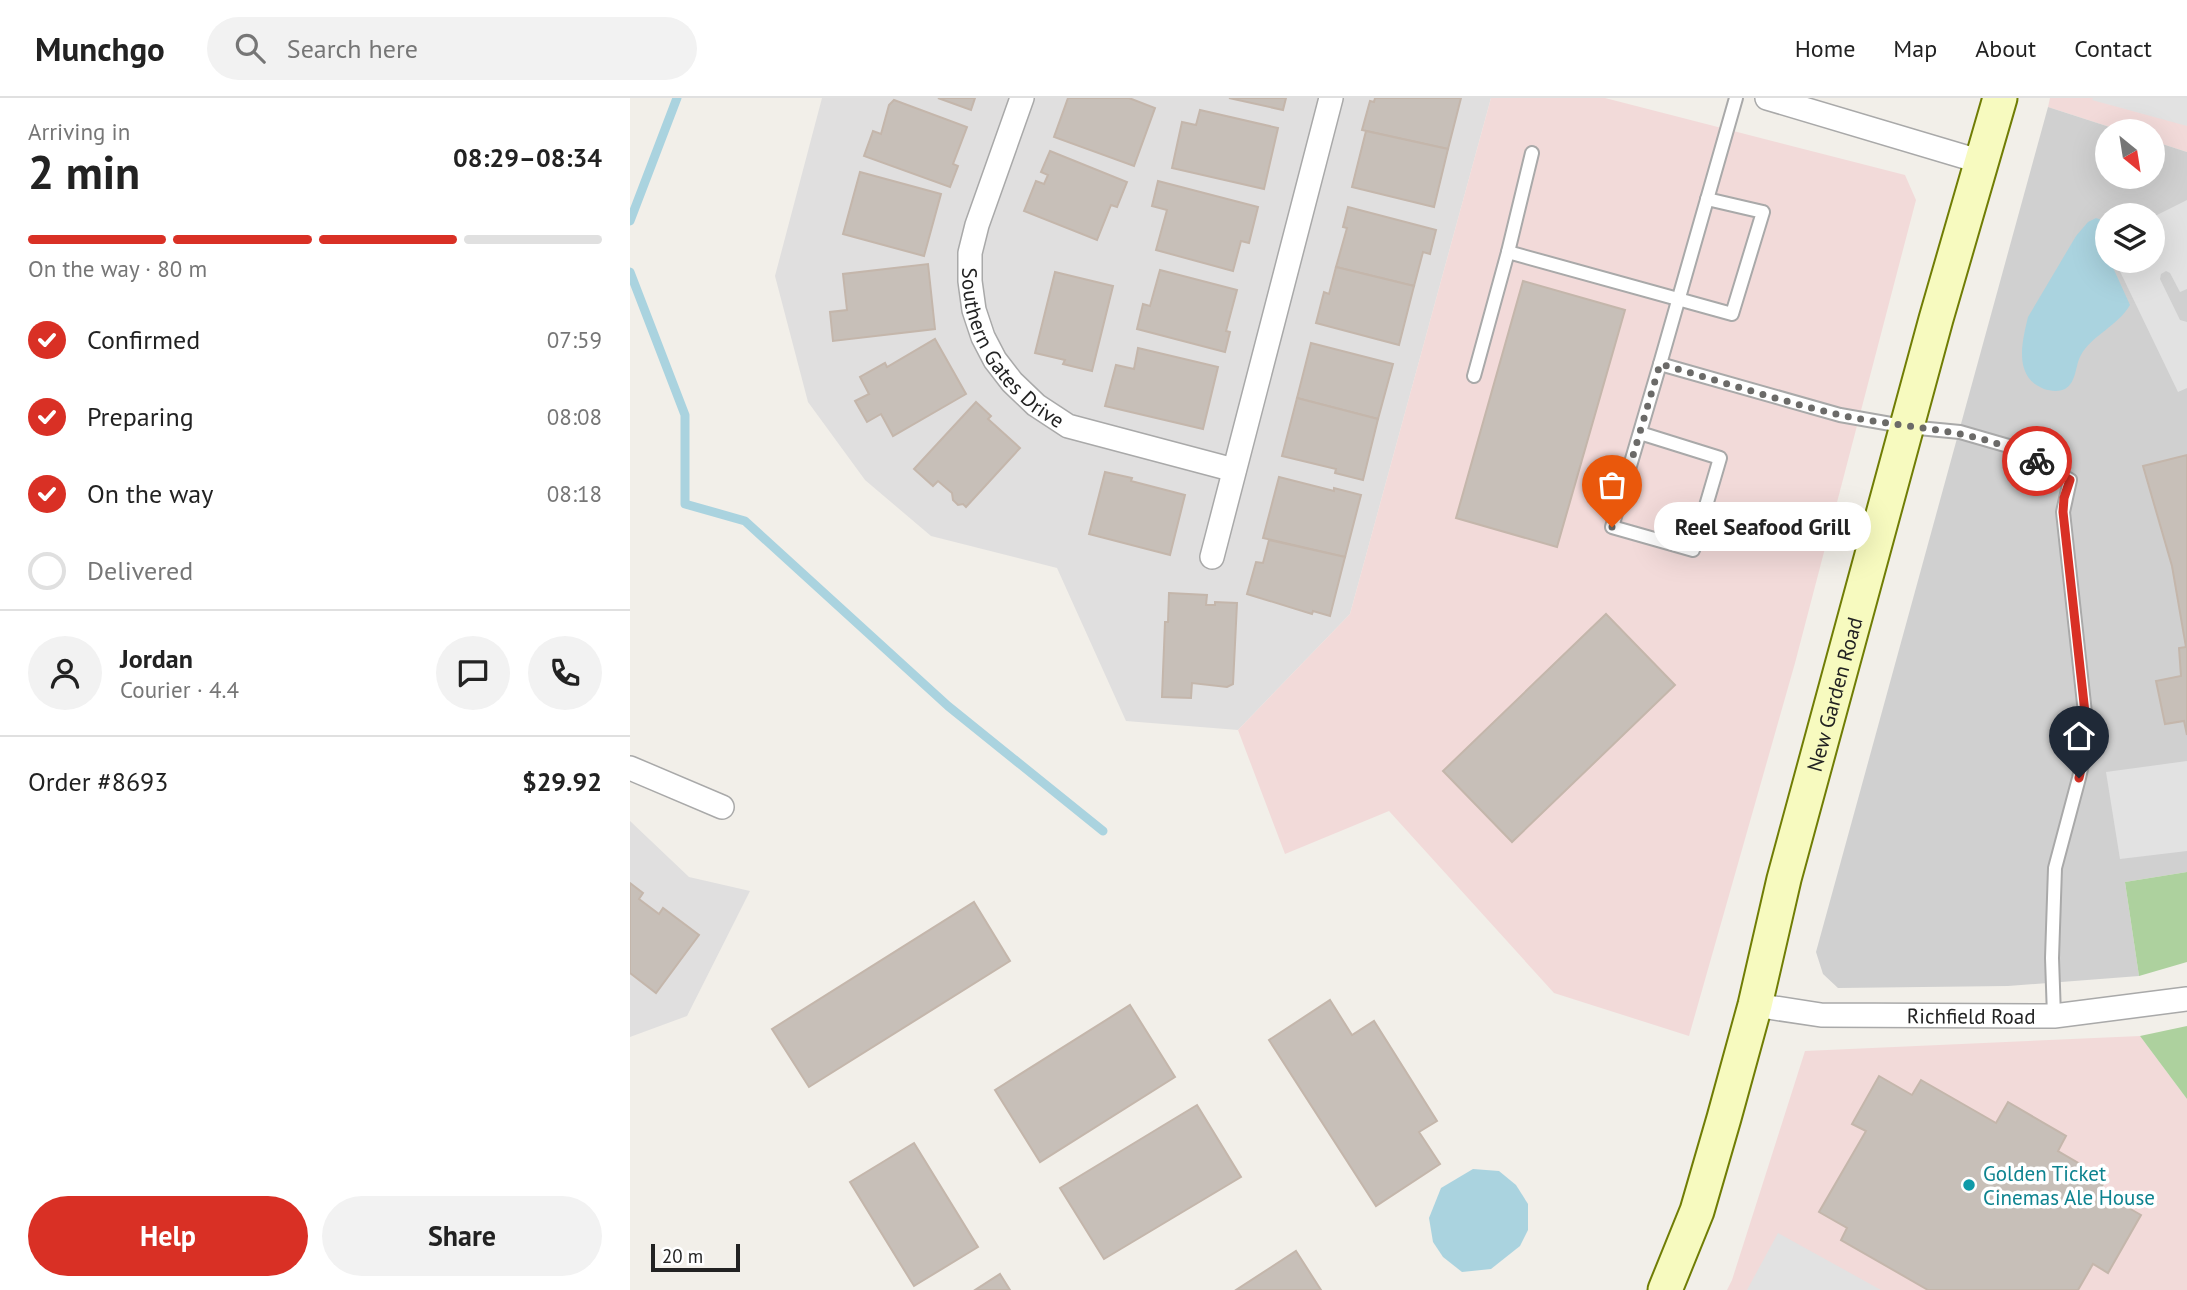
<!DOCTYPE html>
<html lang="en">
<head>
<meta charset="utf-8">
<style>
  body { margin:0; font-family:"PT Sans",sans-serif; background:#f2f2f2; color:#222; height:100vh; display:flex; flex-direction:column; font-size:26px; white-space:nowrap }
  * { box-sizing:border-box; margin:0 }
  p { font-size:23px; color:#767676 }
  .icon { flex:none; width:38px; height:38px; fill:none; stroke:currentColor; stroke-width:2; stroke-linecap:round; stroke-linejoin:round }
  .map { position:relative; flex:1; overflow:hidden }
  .details { display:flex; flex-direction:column; background:#fff; width:630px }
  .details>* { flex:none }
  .needle { width:46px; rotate:150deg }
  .buttons { position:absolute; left:1465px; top:21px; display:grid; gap:14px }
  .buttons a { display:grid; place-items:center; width:70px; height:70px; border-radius:50%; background:#fff; box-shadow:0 7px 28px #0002; font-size:35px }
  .scale { position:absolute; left:21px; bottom:18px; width:89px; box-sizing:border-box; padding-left:7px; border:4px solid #222; border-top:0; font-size:19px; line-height:24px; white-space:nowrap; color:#222; -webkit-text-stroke:5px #fff; paint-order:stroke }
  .pin { position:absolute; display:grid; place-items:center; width:60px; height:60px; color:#fff; margin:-72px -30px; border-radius:50% 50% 50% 0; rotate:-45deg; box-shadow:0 0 7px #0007 }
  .pin .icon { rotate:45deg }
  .courier { position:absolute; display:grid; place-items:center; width:70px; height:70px; margin:-35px; border:5px solid #d93025; border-radius:50%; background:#fff; color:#222; box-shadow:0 2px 9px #0007 }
  .bubble { position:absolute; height:49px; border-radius:24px; background:#fff; box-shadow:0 7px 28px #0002; font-size:23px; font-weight:700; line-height:49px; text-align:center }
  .headline em { font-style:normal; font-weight:700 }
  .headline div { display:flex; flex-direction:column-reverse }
  .headline { display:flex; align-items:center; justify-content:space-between; height:119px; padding:0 28px }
  h1 { font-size:46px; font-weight:700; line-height:52px }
  .bar { display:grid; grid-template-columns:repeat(4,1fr); gap:10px 7px; align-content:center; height:84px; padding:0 28px }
  .bar i { height:9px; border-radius:5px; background:#e0e0e0 }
  .bar .selected { background:#d93025 }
  .bar p { grid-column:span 4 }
  .line { display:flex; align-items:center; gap:18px; padding:0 28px; border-top:2px solid #e0e0e0 }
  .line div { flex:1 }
  .round { display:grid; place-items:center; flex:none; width:74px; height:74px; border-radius:37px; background:#f2f2f2 }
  ol { padding:0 28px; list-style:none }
  li { display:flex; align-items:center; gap:21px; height:77px }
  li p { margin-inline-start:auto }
  li .icon { padding:7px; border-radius:50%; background:#d93025; color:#fff; stroke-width:4 }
  li:last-child { color:#767676 }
  li i { width:38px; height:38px; border:4px solid #e0e0e0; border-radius:50% }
  .cta { display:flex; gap:14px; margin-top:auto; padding:14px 28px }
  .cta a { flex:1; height:80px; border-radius:42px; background:#d93025; color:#fff; font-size:28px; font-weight:700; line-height:80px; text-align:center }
  .cta a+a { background:#f2f2f2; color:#222 }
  header { display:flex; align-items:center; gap:42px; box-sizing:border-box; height:98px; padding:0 35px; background:#fff; border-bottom:2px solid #e0e0e0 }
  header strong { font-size:33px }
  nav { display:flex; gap:38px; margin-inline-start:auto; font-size:24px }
  .search { width:490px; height:63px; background:#f2f2f2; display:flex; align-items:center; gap:18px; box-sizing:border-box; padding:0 24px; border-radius:38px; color:#767676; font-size:26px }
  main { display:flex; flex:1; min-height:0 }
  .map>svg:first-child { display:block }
</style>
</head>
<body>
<header>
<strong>Munchgo</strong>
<div class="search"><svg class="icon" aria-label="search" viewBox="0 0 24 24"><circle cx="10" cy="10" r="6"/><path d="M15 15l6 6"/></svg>Search here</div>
<nav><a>Home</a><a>Map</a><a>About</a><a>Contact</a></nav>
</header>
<main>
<section class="details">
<div class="headline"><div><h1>2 min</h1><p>Arriving in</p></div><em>08:29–08:34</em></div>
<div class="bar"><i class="selected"></i><i class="selected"></i><i class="selected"></i><i></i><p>On the way · 80 m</p></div>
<ol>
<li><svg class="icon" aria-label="check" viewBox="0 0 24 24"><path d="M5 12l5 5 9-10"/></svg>Confirmed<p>07:59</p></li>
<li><svg class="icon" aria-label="check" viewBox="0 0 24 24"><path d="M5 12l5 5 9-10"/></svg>Preparing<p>08:08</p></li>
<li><svg class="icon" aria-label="check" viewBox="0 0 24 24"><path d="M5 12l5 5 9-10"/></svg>On the way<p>08:18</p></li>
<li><i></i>Delivered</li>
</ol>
<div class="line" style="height:126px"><a class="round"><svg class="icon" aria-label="person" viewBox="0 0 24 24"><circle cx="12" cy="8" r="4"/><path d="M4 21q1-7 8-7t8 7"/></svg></a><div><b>Jordan</b><p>Courier · 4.4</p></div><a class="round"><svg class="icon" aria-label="chat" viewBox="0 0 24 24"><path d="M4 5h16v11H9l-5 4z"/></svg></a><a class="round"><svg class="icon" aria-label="phone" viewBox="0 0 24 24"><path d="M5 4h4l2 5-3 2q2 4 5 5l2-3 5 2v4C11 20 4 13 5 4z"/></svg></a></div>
<div class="line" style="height:91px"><div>Order #8693</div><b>$29.92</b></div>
<div class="cta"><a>Help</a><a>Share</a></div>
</section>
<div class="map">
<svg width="1557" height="1192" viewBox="0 0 1557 1192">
  <rect width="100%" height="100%" fill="#f2efe9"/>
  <g fill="#e0dfdf">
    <polygon points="192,0 861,0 720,516 608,632 496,623 427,470 301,438 235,382 178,304 145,178"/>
    <polygon points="0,723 59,779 120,793 57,918 0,939"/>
  </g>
  <g fill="#f2dad9">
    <polygon points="861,0 975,0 1275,77 1286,102 1165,565 1059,938 924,895 759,713 655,756 608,632 720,516"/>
    <polygon points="1420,0 1557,0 1557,54 1523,43 1522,33 1492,33 1418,9"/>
    <polygon points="1510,938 1557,1001 1557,1192 1097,1192 1102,1182 1175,953"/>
  </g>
  <path fill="#d0d0d0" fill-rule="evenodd" d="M1418,9L1492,33H1477V79H1522L1523,43L1557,54V774L1495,784L1509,878L1378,888L1208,890L1193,876L1186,854ZM1477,117H1522V163H1477Z"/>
  <g fill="#add19e">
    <polygon points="1557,774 1557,864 1509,878 1495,784"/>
    <polygon points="1557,928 1557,1001 1510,938"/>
  </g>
  <g fill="#e2e2e2">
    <polygon points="1463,0 1557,0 1557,28 1462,2"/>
    <polygon points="1557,102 1557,191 1550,194 1540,175 1536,173 1531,176 1530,181 1550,222 1557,224 1557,290 1548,294 1485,163 1522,163 1523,119"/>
    <polygon points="1557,663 1557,753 1490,761 1476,674"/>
    <polygon points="1148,1135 1251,1192 1117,1192"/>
  </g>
  <g fill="#aad3df">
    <path d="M1466,120L1477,124V132L1468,138L1477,157V163H1480L1500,207C1488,228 1462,237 1451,257C1445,267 1447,284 1435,291C1429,294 1420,293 1414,291C1383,279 1392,244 1398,219L1446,138L1458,124Z"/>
    <polygon points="843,1071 869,1073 886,1087 898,1106 898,1132 890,1148 861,1171 832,1174 813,1159 803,1144 799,1120 811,1090"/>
  </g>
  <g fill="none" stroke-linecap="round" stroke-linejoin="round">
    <g stroke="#aad3df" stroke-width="9">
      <polyline points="0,123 47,0"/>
      <polyline points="0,174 55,317 55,406 115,423 318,608 473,733"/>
    </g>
  </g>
  <g fill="#c7bfb8" stroke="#c4b6ab" stroke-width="2">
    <polygon points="308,0 345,0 341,12"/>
    <polygon points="438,0 499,0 525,10 504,68 424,39"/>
    <polygon points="599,0 656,0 653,12"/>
    <polygon points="745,0 831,0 818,51 732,32 740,3 744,4"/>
    <polygon points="264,2 337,29 323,66 328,68 320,89 234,58 243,33 251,36 259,7"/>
    <polygon points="570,12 648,30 634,91 542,70 552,24 566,27"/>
    <polygon points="736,33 818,51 804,109 722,89"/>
    <polygon points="420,53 497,84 487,109 481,107 467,142 394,113 406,83 414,86 418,77 411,74"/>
    <polygon points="230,74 311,96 294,158 213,136"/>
    <polygon points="528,83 628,109 619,145 611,143 603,173 526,152 537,112 522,108"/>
    <polygon points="718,109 806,132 800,156 793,154 784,188 706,169 717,130 713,129"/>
    <polygon points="298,166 305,231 203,243 200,214 217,212 213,176"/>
    <polygon points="706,169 784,188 769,247 686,225 694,194 699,196"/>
    <polygon points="530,172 607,192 596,233 600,234 595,254 507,231 513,206 520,208"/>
    <polygon points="425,174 483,188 462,273 433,266 435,262 405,255"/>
    <polygon points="893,183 995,212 927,449 826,420"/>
    <polygon points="305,241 336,296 263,338 251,316 237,324 225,303 239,296 230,279 255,265 257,269"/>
    <polygon points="681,245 763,266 748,321 667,300"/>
    <polygon points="508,250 588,269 573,331 475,308 486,267 504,271"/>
    <polygon points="667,300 748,321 733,382 705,375 706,371 652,358"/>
    <polygon points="346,304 361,318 358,321 390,350 336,409 333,406 328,407 323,402 322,395 308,383 303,388 284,371"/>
    <polygon points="1557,357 1557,637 1554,623 1535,626 1526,583 1551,578 1549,550 1556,549 1542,468 1513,368"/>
    <polygon points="475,374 502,380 501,383 555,397 540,457 459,436"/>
    <polygon points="649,379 704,393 704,390 731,397 715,459 633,440"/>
    <polygon points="639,442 715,459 700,518 683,513 682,516 617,496 626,464 633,465"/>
    <polygon points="539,495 577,497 576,507 585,507 585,504 607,505 603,586 597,589 562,585 561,600 532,599 535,524 538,524"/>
    <polygon points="976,516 1045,587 882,744 813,673"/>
    <polygon points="0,785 13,795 9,801 29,816 33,810 69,837 26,895 0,875"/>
    <polygon points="344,804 380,863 179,989 142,931"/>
    <polygon points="700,902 722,937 744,923 807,1023 789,1034 810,1066 746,1108 639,942"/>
    <polygon points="500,907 545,979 410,1064 365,992"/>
    <polygon points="1249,978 1282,997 1291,982 1366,1025 1378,1004 1436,1038 1428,1053 1476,1081 1469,1093 1511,1117 1478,1175 1463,1166 1448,1192 1298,1192 1211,1142 1217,1130 1189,1114 1236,1033 1222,1026"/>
    <polygon points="567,1007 611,1079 474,1161 430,1090"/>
    <polygon points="284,1045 348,1149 284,1188 220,1084"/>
    <polygon points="666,1153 691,1192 606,1192"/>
    <polygon points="370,1176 380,1192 345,1192"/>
  </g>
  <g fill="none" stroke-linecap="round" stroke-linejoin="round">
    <g stroke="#a9a9a9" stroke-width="16">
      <g id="service">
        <polyline points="1106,0 1030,266 1210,317 1278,329 1330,334 1382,349 1440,382 1433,414 1456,624 1455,653 1449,680 1425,770 1422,860 1424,918"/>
        <polyline points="878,154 902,55"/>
        <polyline points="844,278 878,154 1102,216 1133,114 1077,101"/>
        <polyline points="1010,335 1090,360 1063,452 982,429 1030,266"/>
      </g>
    </g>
    <g stroke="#a9a9a9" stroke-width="26">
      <g id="minor">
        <path id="s1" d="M392,0L347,127L340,155V183L344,212L353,239L365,262L382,284L406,307L438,328L604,372"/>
        <polyline points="1137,0 1352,64"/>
        <polyline points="582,459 701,0"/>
        <polyline points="0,670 92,709"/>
        <path id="s2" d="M1125,907L1191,917L1424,918L1557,901"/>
      </g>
    </g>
    <g stroke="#707d05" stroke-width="37">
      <g id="secondary">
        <path id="s3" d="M1035,1192L1067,1113L1094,1020L1125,907L1154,781L1306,221L1370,0"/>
      </g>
    </g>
    <use href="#service" stroke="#fff" stroke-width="12"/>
    <use href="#minor" stroke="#fff" stroke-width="23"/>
    <use href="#secondary" stroke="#f7fabf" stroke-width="33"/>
  </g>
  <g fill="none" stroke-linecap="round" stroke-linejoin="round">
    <path stroke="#6b6a68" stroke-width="7" stroke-dasharray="0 12.6" d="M982,429L1030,266C1090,283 1150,303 1210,317C1278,332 1345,328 1407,363"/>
    <polyline stroke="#d93025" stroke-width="9" points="1407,363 1440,382 1434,400 1433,414 1456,624 1455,653 1449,680"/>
  </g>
  <circle fill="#0f9aa8" stroke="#fff" stroke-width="2.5" cx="1339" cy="1087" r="7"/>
  <g text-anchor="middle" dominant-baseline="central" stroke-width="7" stroke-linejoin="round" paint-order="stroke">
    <g font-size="21" fill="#222" stroke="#fff">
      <text stroke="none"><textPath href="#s1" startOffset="273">Southern Gates Drive</textPath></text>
      <text stroke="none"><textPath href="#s3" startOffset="620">New Garden Road</textPath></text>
      <text stroke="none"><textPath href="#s2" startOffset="217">Richfield Road</textPath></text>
    </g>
    <g font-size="21" fill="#0d838f" stroke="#fff" text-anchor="start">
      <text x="1353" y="1075">Golden Ticket<tspan x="1353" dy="24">Cinemas Ale House</tspan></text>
    </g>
  </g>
</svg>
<div class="buttons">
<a><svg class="needle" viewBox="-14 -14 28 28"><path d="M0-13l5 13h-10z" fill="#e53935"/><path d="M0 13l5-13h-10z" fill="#767676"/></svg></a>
<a><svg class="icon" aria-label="layers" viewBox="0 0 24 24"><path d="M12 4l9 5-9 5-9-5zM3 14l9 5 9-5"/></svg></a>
</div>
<div class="scale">20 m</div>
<div class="pin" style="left:982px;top:429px;background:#ea580c"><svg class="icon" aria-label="bag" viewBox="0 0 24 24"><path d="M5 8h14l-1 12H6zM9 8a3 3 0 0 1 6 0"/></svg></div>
<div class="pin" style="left:1449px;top:680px;background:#1f2937"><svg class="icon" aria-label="home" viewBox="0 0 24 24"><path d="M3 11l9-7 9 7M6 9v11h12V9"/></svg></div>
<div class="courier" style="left:1407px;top:363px"><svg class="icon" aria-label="bike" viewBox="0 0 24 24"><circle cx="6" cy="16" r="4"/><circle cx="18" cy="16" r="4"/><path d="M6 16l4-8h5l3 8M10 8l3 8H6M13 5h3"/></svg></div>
<div class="bubble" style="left:1024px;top:404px;width:217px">Reel Seafood Grill</div>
</div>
</main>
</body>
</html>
